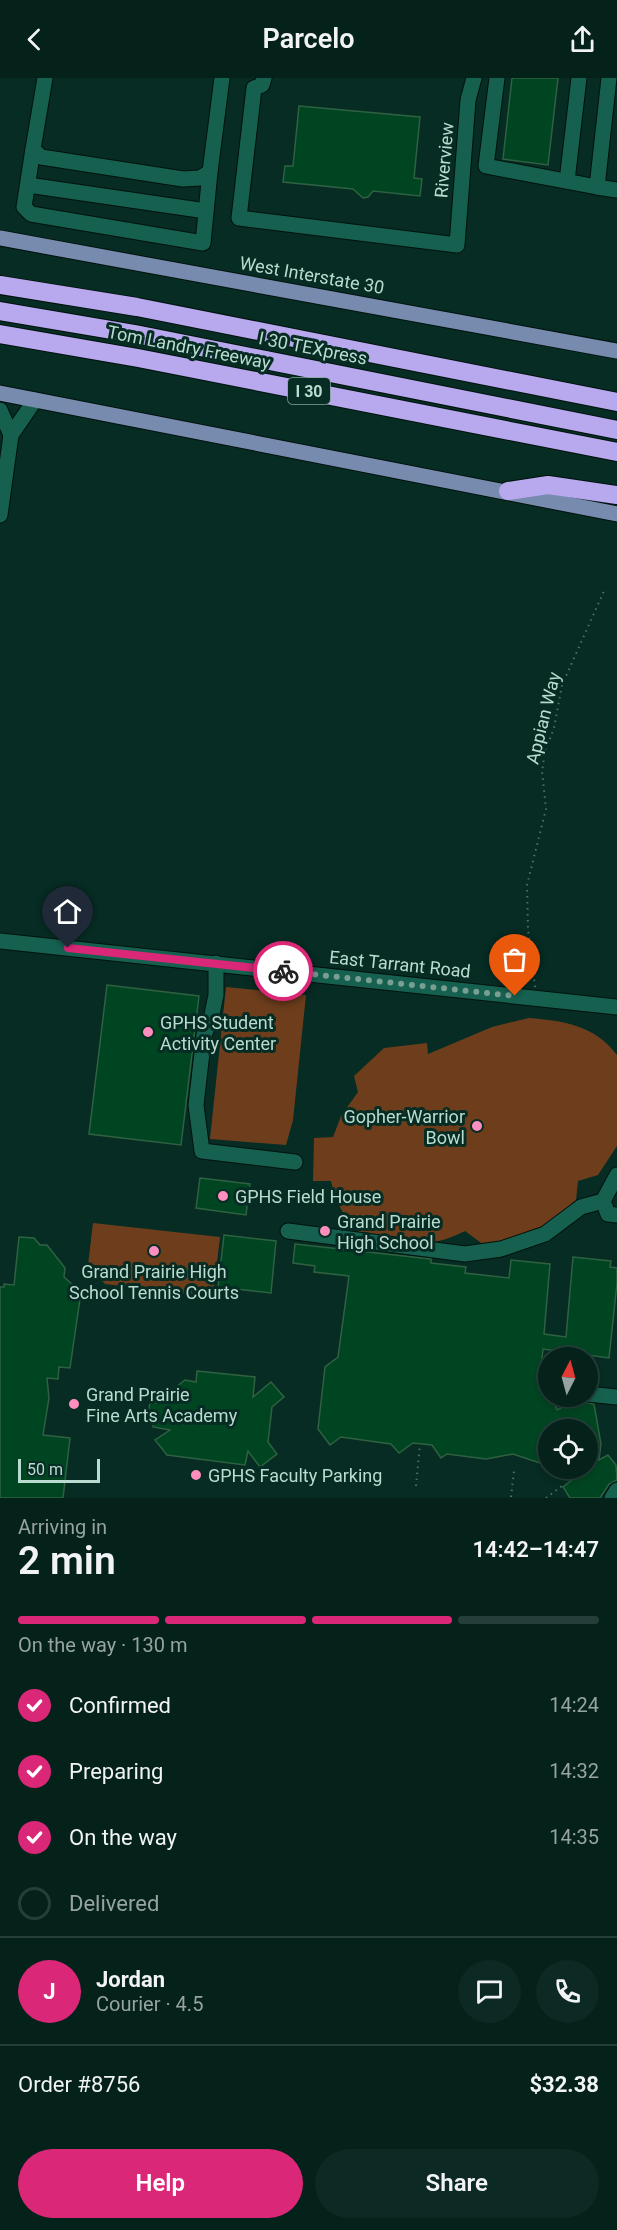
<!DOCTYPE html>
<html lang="en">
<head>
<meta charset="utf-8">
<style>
  body { margin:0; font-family:Roboto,sans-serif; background:#0d2923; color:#f1f3f6; height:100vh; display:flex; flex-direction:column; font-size:22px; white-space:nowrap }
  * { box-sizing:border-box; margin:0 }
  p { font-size:20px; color:#97a3a2 }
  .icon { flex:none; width:33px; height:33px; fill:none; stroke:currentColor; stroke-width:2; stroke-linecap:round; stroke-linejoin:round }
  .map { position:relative; height:1420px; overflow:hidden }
  .sheet { display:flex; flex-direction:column; background:#04211a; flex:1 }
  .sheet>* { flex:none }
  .needle { width:39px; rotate:6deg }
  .buttons { position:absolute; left:538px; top:1269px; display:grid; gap:12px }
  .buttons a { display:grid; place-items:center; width:60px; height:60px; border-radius:50%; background:#04211a; box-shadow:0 3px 9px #0003,0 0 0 2px #253e39; font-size:30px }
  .scale { position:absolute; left:18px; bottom:15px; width:82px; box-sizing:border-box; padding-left:6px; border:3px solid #badbd0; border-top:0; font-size:16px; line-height:21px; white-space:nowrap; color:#badbd0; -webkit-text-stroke:4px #062c23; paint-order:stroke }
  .pin { position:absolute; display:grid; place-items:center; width:51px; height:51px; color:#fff; margin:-62px -26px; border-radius:50% 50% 50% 0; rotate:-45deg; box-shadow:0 0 6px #0007 }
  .pin .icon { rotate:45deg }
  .courier { position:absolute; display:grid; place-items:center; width:60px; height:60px; margin:-30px; border:4px solid #db2777; border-radius:50%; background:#fff; color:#222; box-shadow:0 2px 8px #0007 }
  .headline em { font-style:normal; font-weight:600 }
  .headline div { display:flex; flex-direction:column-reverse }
  .headline { display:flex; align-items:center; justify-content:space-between; height:102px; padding:0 18px }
  h1 { font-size:39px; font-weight:600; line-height:45px }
  .bar { display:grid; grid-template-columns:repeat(4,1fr); gap:9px 6px; align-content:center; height:72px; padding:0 18px }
  .bar i { height:8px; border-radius:4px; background:#253e39 }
  .bar .selected { background:#db2777 }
  .bar p { grid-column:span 4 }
  .line { display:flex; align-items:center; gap:15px; padding:0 18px; border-top:2px solid #253e39 }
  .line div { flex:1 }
  .round { display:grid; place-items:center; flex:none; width:63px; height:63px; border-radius:32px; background:#0d2923 }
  ol { padding:0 18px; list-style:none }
  li { display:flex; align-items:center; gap:18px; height:66px }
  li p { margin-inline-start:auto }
  li .icon { padding:6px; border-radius:50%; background:#db2777; color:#fff; stroke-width:4 }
  li:last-child { color:#97a3a2 }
  li i { width:33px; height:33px; border:3px solid #253e39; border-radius:50% }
  .button { display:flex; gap:12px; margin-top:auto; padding:12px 18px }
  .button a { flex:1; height:69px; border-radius:36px; background:#db2777; color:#fff; font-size:24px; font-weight:600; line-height:69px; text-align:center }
  .button a+a { background:#0d2923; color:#f1f3f6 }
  header { display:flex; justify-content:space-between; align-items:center; height:78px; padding:0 18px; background:#04211a; font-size:27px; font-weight:600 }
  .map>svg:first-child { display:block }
</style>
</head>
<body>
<header><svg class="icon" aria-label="back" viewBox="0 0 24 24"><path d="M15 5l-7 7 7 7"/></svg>Parcelo<svg class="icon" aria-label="share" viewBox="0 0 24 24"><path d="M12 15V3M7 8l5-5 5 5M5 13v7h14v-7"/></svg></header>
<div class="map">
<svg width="617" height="1420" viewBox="0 0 617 1420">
  <rect width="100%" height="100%" fill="#062c23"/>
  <g fill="#6e3e1c">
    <polygon points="226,909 306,917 293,1042 286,1067 210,1061"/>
    <path d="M529,940C563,943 595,947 617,977V1068L598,1097L578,1103L576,1122C560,1137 540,1158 517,1162C505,1164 495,1162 484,1167L465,1153C434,1168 421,1167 388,1162C381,1161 371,1161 365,1158C346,1146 335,1123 331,1103H313L314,1060L333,1059L341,1038L358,1014L354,998L384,970L427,965L428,976L492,949Z"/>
    <polygon points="93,1145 220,1159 213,1219 105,1206 88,1187"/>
  </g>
  <g fill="#004522" stroke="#2f6141" stroke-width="1.5">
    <polygon points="512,0 558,0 548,87 503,81"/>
    <polygon points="299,28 420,39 414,100 422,101 420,118 373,113 368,119 363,120 353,111 283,104 285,88 293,88"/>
    <polygon points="107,907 199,918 181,1067 89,1056"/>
    <polygon points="200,1100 250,1106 246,1137 196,1130"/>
    <polygon points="224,1157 276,1163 271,1215 218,1209"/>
    <polygon points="19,1159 34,1160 40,1167 47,1167 65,1190 64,1199 81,1214 70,1290 59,1289 58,1301 47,1300 49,1320 43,1357 70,1360 63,1420 0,1420 0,1209 4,1209 4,1206 14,1207"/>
    <polygon points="295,1166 431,1181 431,1185 466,1189 465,1195 509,1200 511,1182 550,1186 544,1256 566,1259 573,1179 611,1183 610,1189 617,1190 617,1205 609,1280 543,1271 539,1306 549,1308 549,1318 552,1318 557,1332 576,1322 594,1326 601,1366 599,1382 608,1377 616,1387 617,1402 609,1406 600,1420 570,1420 563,1409 576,1399 556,1390 588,1390 588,1352 549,1352 549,1388 513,1376 486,1381 447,1376 441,1380 432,1367 413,1365 399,1375 391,1366 341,1359 330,1367 318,1351 325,1289 338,1279 349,1198 314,1194 315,1188 293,1185"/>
    <polygon points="197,1293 255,1299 253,1319 271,1304 284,1319 272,1329 268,1364 277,1376 260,1389 248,1373 245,1387 167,1377 155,1362 170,1352 153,1349 154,1342 147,1341 150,1324 156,1325 157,1318 163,1319 185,1302 196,1304"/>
  </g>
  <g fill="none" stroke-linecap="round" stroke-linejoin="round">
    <g stroke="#00120d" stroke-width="17">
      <g id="minor">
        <polyline points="45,0 33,71 41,79 183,101 200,100 210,94 222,0"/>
        <polyline points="264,0 262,7 254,10 239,140 457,167 468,22 474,0"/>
        <polyline points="497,0 486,88 597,109"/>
        <polyline points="609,0 597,109 617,112"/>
        <polyline points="33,71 24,129 31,136 203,165 210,94"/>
        <polyline points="567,103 579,0"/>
        <polyline points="28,107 206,133"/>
        <polyline points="0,332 11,357 35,322"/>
        <polyline points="0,437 11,357"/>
        <polyline points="0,863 617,929"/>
        <polyline points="216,885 216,917 211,941 204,957 196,1027 202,1073 295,1084"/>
        <polyline points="603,1123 608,1136 617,1137"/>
        <polyline points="288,1153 465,1176 501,1171 545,1156 581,1129 603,1123 617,1097"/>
        <polyline points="588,1316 617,1319"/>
        <polyline points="612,1420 617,1412"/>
      </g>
    </g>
    <g stroke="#00120d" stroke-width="17">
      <g id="major">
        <polyline points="0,160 617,273"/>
        <polyline points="0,315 617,436"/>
      </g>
    </g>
    <g stroke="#00120d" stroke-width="20">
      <g id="highway">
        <polyline points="0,207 137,229 617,324"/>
        <polyline points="0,233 135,256 617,352"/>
        <polyline points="0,256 138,280 617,374"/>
        <polyline points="508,413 548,407 617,417"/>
      </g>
    </g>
    <g stroke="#4d7167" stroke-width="2" stroke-dasharray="1.5 4.5" stroke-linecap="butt">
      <polyline points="535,909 528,851 527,807 546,731 542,693 545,674 554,650 562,607 604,513"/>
      <polyline points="416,1408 420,1366"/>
      <polyline points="511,1419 514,1393"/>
      <polyline points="546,1420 562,1408"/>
    </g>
    <use href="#minor" stroke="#16604f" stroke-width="15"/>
    <use href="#major" stroke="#778bae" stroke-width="15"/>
    <use href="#highway" stroke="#b8a8ee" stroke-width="18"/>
  </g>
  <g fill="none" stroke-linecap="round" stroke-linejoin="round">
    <polyline stroke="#7b9e93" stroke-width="6" stroke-dasharray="0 10.8" points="283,893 515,918"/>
    <polyline stroke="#db2777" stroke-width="8" points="68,870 283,893"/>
  </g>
  <g fill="#fe8ebd" stroke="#062c23" stroke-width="2">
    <circle cx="148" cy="954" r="6"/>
    <circle cx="477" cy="1048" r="6"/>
    <circle cx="223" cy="1118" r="6"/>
    <circle cx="325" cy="1153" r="6"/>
    <circle cx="154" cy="1173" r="6"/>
    <circle cx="74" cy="1326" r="6"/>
    <circle cx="196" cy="1397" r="6"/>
  </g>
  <g text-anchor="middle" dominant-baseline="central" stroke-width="6" stroke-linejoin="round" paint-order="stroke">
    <rect fill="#062c23" stroke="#84a69c" stroke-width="1.5" x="288" y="300" width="42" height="26" rx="4.5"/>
    <g font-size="16" font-weight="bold" fill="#badbd0">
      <text x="309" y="313">I 30</text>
    </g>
    <g font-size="18" fill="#badbd0" stroke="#062c23">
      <text transform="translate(444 82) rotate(-85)">Riverview</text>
      <text transform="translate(312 197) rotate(10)">West Interstate 30</text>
      <text transform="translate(189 269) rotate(11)">Tom Landry Freeway</text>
      <text transform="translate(313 270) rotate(11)">I 30 TEXpress</text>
      <text transform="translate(543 640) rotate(-76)">Appian Way</text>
      <text transform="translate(400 886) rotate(6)">East Tarrant Road</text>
    </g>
    <g font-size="18" fill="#badbd0" stroke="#062c23" text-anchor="start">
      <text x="160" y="944">GPHS Student<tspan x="160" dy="21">Activity Center</tspan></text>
      <text x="465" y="1038" text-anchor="end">Gopher-Warrior<tspan x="465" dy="21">Bowl</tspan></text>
      <text x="235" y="1118">GPHS Field House</text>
      <text x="337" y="1143">Grand Prairie<tspan x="337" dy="21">High School</tspan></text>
      <text x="154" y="1193" text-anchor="middle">Grand Prairie High<tspan x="154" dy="21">School Tennis Courts</tspan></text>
      <text x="86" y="1316">Grand Prairie<tspan x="86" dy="21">Fine Arts Academy</tspan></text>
      <text x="208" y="1397">GPHS Faculty Parking</text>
    </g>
  </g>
</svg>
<div class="buttons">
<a><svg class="needle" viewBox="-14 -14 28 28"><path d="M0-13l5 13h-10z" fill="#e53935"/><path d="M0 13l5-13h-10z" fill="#97a3a2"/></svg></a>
<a><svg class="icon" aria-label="locate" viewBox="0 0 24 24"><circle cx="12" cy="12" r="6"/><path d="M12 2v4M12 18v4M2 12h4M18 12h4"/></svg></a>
</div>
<div class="scale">50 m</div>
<div class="pin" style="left:515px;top:918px;background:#ea580c"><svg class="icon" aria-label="bag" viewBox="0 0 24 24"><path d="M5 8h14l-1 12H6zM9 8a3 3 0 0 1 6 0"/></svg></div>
<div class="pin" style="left:68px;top:870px;background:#1f2937"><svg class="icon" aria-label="home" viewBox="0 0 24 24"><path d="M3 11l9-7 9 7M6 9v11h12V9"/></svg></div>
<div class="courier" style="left:283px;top:893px"><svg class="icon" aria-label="bike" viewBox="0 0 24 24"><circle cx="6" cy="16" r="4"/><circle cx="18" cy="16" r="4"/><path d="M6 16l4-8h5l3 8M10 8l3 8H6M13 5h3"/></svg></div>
</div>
<section class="sheet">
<div class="headline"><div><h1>2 min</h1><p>Arriving in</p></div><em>14:42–14:47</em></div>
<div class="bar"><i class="selected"></i><i class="selected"></i><i class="selected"></i><i></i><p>On the way · 130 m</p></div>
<ol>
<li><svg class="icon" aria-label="check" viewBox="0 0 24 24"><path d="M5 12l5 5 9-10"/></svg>Confirmed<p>14:24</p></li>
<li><svg class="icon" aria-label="check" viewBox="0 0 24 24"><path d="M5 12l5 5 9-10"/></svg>Preparing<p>14:32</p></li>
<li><svg class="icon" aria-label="check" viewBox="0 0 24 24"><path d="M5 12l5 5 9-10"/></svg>On the way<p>14:35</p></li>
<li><i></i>Delivered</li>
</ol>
<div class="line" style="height:108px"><b class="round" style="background:#db2777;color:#fff">J</b><div><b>Jordan</b><p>Courier · 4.5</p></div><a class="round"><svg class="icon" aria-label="chat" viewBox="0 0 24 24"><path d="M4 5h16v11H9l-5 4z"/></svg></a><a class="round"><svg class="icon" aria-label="phone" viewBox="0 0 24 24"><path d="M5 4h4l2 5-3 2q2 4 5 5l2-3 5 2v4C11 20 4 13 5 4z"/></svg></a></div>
<div class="line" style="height:78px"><div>Order #8756</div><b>$32.38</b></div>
<div class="button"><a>Help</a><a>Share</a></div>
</section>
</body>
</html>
